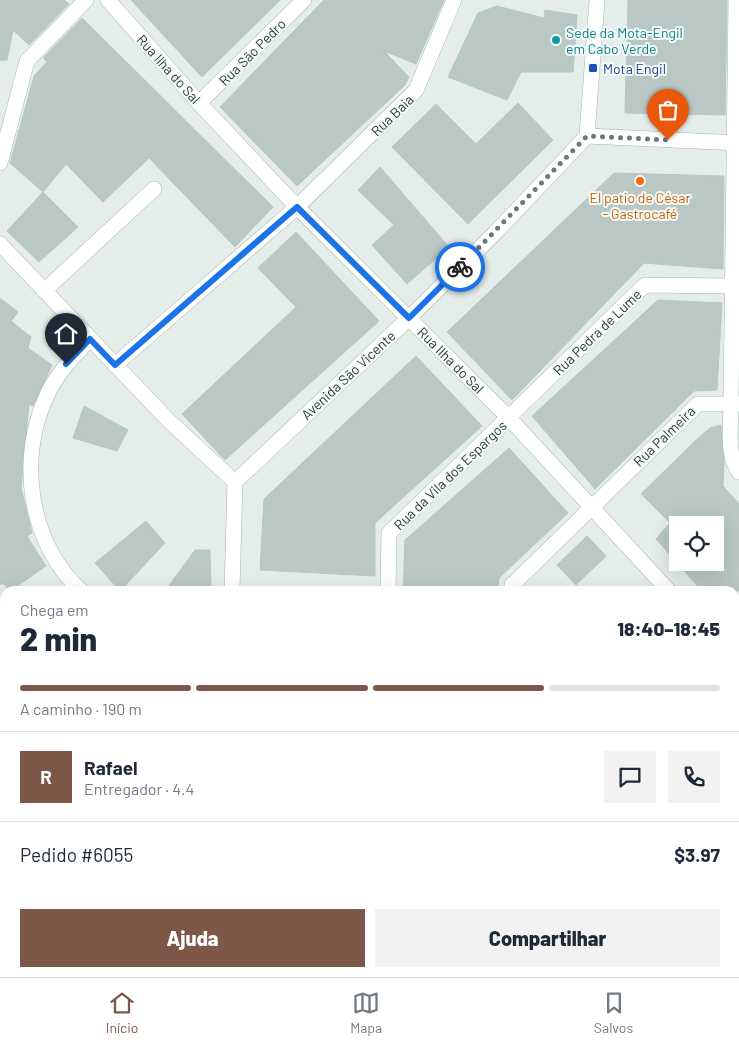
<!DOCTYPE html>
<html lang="pt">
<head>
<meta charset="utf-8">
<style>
  body { margin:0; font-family:Barlow,sans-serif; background:#f2f2f3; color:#1f2937; height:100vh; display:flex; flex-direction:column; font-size:19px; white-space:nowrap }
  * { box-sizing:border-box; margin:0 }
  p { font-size:16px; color:#747a83 }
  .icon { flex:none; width:28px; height:28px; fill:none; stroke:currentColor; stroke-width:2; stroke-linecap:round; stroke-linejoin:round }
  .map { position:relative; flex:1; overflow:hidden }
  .sheet { position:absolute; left:0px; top:586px; width:740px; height:391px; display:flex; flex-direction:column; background:#fff; border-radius:15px 15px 0 0; box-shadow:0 5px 20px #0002 }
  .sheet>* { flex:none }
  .fabs { position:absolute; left:669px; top:516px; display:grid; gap:10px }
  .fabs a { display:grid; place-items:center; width:55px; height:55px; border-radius:0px; background:#fff; box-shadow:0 5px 20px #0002; font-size:25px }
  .pin { position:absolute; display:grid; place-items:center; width:42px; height:42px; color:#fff; margin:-51px -21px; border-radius:50% 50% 50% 0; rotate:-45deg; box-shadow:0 0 5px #0007 }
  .pin .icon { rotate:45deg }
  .courier { position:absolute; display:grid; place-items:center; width:50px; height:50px; margin:-25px; border:4px solid #1a73e8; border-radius:50%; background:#fff; color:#222; box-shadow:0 1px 6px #0007 }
  .overview em { font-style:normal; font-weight:800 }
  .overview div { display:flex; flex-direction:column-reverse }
  .overview { display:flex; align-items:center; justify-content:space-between; height:85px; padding:0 20px }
  h1 { font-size:32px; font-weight:800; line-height:38px }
  .bar { display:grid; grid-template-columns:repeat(4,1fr); gap:8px 5px; align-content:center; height:60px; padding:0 20px }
  .bar i { height:6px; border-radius:4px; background:#e0e1e3 }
  .bar .on { background:#7d5849 }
  .bar p { grid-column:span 4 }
  .line { display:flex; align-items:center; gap:12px; padding:0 20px; border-top:1px solid #e0e1e3 }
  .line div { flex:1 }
  .round { display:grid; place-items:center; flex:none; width:52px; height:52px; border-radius:0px; background:#f2f2f3 }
  .button { display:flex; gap:10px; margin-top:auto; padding:10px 20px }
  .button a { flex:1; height:58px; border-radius:0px; background:#7d5849; color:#fff; font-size:20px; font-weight:800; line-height:58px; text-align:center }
  .button a+a { background:#f2f2f3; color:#1f2937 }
  .menu { display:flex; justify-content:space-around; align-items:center; height:70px; border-top:1px solid #e0e1e3; background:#fff; font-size:14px; color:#747a83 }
  .menu a { display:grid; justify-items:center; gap:2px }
  .menu .on { color:#7d5849 }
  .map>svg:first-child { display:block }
</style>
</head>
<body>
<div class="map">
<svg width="739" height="977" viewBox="0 0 739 977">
  <rect width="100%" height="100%" fill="#e4edea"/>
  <g fill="#b9c8c4" stroke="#b7c7c2" fill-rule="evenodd">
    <polygon points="0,0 64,0 69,4 29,45 13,30 7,60 0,60"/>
    <polygon points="131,0 280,0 202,77"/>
    <polygon points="324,0 444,0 416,64 384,51 409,77 405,85 297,186 220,107"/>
    <polygon points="628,0 727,0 725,115 625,113"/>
    <polygon points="497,6 544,18 545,10 577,15 573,72 521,72 507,100 448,77 478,13"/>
    <polygon points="82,18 273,207 235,247 149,158 103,202 66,164 43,192 10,163 34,76 47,62 43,58"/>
    <polygon points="518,103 553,140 468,224 392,147 436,104 476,144"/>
    <polygon points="380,167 449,247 407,284 372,245 394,225 358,190"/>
    <polygon points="614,173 724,176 723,269 644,263 512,400 447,332"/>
    <polygon points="43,192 78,227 39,262 7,231"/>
    <polygon points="296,232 379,321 225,460 182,414 296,307 258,268"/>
    <polygon points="0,298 18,312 11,321 31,337 28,348 52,365 33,406 29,404 21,488 32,533 27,536 46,566 10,591 4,584 0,584"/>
    <polygon points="658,300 722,303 717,390 694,391 595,489 532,416"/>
    <polygon points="416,356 482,426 375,523 375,576 260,570 264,499"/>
    <polygon points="84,406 128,430 117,451 73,438"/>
    <path d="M721,425L724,462L723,486L739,504V591H702L656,539L670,523L641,494L695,441L710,428ZM678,525H715V562H678Z"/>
    <polygon points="509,448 568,513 499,578 498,591 403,591 405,540"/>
    <polygon points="146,521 165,543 120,591 95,563"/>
    <polygon points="587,536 606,556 576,585 557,565"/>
    <polygon points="195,550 210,550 211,591 165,591"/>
  </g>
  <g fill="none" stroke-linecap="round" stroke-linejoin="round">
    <g stroke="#a7b5b2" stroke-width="16">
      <g id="minor">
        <polyline points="108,0 199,103 297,207 509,418 669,591"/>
        <polyline points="199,103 304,0"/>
        <polyline points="0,163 27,61 86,0"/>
        <polyline points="0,244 168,420 235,482"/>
        <polyline points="44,291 154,189"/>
        <polyline points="115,365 297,207 416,90 454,0"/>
        <path d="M739,404H731C731,425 726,454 739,472"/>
        <path d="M81,591C28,541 17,458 48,393C58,372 74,356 90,339"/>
        <polyline points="232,591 235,482 409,318 495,233 587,136 739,143"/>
        <polyline points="388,591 389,533 645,285 731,286"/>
        <polyline points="512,591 512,585 698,404 731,404 736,0"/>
        <polyline points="735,633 739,630"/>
        <polyline points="735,662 739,667"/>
        <polyline points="0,740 5,744"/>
        <polyline points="735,876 739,868"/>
        <polyline points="372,972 373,977"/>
        <polyline points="31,977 31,972"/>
        <polyline points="222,977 222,972"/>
        <polyline points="401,977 402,972"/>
        <polyline points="639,977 645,972"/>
      </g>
    </g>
    <g stroke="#a7b5b2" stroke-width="16">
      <polyline id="tertiary" points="587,136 597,0"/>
    </g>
    <use href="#minor" stroke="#fff" stroke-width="15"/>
    <use href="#tertiary" stroke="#fff" stroke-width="15"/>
  </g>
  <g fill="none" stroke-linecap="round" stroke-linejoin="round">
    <polyline stroke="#677c78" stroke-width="5" stroke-dasharray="0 9" points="460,267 587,136 668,140"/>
    <polyline stroke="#1a73e8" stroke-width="6" points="66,364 90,339 115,365 297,207 409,318 460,267"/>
  </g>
  <circle fill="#0f9aa8" stroke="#f5faf8" stroke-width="2" cx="556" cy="40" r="5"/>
  <rect fill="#1a4fb4" stroke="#f5faf8" stroke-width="2" x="588" y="63" width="10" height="10" rx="2.5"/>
  <circle fill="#e8710a" stroke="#f5faf8" stroke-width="2" cx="640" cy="181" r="5"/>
  <g text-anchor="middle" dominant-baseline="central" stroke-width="4" stroke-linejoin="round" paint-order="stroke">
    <g font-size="14" fill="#0d838f" stroke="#f5faf8" text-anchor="start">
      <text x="566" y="32">Sede da Mota-Engil<tspan x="566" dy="16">em Cabo Verde</tspan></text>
    </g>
    <g font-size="14" fill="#243f3a" stroke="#f5faf8">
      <text transform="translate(252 52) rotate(-45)">Rua São Pedro</text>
      <text transform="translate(169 69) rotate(48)">Rua Ilha do Sal</text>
      <text transform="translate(392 115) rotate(-44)">Rua Baia</text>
      <text transform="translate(597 332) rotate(-44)">Rua Pedra de Lume</text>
      <text transform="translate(451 360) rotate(45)">Rua Ilha do Sal</text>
      <text transform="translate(348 375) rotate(-43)">Avenida São Vicente</text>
      <text transform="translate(664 436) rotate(-44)">Rua Palmeira</text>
      <text transform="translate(450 475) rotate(-44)">Rua da Vila dos Espargos</text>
    </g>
    <g font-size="14" fill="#164399" stroke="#f5faf8" text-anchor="start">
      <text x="603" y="68">Mota Engil</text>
    </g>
    <g font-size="14" fill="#c56008" stroke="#f5faf8">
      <text x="640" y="197">El patio de César<tspan x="640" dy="16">- Gastrocafé</tspan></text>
    </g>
  </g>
</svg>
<div class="fabs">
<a><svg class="icon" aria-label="locate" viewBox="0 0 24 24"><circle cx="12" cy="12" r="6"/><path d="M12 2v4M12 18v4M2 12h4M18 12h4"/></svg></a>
</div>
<div class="pin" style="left:668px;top:140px;background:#ea580c"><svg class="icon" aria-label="bag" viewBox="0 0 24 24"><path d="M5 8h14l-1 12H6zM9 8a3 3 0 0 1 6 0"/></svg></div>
<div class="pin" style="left:66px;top:364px;background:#1f2937"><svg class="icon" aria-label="home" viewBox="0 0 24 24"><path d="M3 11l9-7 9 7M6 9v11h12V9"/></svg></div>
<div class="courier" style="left:460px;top:267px"><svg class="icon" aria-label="bike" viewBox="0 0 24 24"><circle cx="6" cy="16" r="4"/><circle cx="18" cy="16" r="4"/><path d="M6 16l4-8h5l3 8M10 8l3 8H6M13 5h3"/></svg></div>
<section class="sheet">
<div class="overview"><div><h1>2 min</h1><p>Chega em</p></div><em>18:40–18:45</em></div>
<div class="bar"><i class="on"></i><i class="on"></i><i class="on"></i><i></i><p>A caminho · 190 m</p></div>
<div class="line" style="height:90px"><b class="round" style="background:#7d5849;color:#fff">R</b><div><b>Rafael</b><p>Entregador · 4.4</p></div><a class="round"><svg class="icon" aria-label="chat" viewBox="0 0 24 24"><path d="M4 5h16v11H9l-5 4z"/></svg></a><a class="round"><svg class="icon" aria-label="phone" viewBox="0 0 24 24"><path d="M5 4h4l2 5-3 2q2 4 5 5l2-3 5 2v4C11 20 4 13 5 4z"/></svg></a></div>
<div class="line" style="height:65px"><div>Pedido #6055</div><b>$3.97</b></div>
<div class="button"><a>Ajuda</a><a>Compartilhar</a></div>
</section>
</div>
<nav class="menu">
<a class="on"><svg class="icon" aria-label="home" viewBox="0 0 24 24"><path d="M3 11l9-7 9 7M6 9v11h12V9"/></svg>Início</a>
<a><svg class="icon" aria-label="map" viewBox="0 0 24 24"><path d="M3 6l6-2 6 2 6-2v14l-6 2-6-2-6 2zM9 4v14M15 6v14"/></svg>Mapa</a>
<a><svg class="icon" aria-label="saved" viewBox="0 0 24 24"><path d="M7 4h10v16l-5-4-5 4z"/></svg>Salvos</a>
</nav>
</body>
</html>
